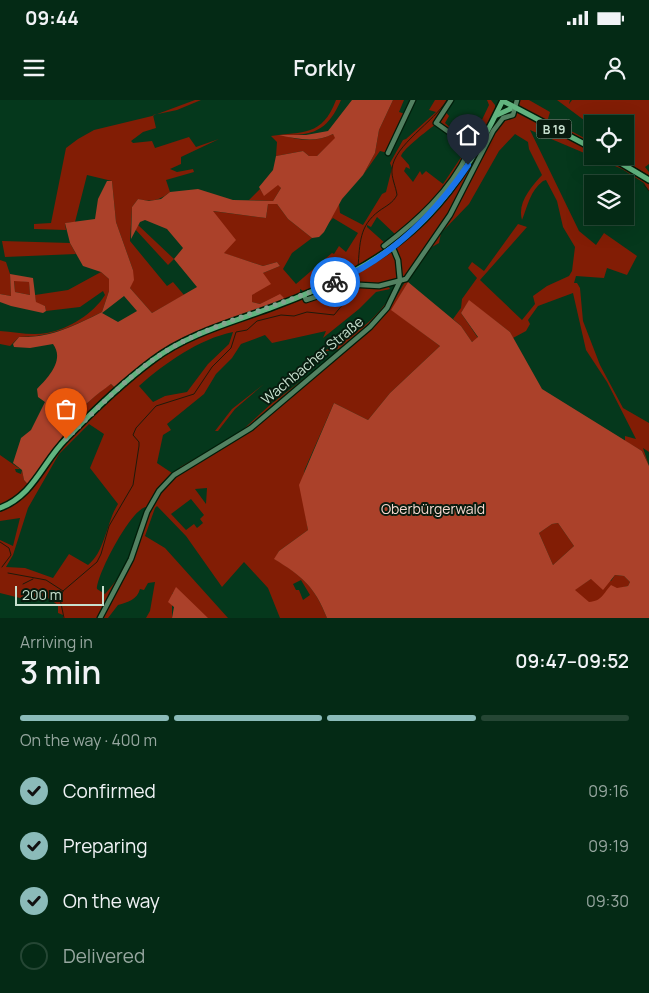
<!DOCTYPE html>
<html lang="en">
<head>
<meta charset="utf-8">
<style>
  body { margin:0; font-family:Manrope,sans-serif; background:#123622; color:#f1f3f6; height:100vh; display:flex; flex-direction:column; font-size:19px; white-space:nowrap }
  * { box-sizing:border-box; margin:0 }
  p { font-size:16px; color:#97a7a0 }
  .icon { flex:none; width:28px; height:28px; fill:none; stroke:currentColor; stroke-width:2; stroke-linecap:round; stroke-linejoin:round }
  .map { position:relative; height:518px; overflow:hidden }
  .drawer { display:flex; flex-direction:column; background:#042a15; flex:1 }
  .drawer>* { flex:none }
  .buttons { position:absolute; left:584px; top:15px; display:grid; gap:10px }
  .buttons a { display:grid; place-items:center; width:50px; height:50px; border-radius:0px; background:#042a15; box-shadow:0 5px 20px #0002,0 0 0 1px #254634; font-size:25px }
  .scale { position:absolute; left:15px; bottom:12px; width:89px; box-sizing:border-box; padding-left:5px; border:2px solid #c7e0ce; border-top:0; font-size:14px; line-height:18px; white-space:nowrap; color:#c7e0ce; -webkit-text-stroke:4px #071b0e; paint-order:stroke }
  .pin { position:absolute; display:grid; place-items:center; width:42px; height:42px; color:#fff; margin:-51px -21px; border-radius:50% 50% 50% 0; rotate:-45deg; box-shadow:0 0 5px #0007 }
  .pin .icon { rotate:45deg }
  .courier { position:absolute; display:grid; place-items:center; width:50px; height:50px; margin:-25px; border:4px solid #1a73e8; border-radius:50%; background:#fff; color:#222; box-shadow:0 1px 6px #0007 }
  .headline em { font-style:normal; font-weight:600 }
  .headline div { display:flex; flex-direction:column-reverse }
  .headline { display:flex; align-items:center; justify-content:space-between; height:85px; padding:0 20px }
  h1 { font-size:32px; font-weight:600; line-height:38px }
  .bar { display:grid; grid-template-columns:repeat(4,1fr); gap:8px 5px; align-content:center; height:60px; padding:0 20px }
  .bar i { height:6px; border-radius:4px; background:#254634 }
  .bar .current { background:#8bbbb9 }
  .bar p { grid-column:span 4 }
  ol { padding:0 20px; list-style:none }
  li { display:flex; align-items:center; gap:15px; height:55px }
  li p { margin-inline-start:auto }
  li .icon { padding:5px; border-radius:50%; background:#8bbbb9; color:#111; stroke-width:4 }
  li:last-child { color:#97a7a0 }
  li i { width:28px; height:28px; border:2px solid #254634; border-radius:50% }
  .status { display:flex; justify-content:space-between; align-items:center; height:35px; padding:0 25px; background:#042a15; direction:ltr }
  .status svg { height:14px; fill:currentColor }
  header { display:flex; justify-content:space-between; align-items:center; height:65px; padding:0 20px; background:#042a15; font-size:22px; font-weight:600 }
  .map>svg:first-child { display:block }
</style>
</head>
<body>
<div class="status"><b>09:44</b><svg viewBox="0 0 49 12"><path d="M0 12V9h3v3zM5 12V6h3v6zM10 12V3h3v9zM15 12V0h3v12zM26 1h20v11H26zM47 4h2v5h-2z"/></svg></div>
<header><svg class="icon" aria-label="menu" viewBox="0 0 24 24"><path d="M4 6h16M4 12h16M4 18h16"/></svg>Forkly<svg class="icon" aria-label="person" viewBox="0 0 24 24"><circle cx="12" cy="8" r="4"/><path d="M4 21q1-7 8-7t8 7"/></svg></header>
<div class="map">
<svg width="649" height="518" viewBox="0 0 649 518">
  <rect width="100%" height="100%" fill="#05381c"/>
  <g fill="#821d05" fill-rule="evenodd">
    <path d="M195,0H201L177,10L153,15L156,28L143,32L131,41L133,43L152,41L155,48L189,37L196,47L219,39L181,57V64L170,69L177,72L193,69L194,72L166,80L170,92C159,101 151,102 138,99L132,107L130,141L167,186L173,182L184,195L152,213L130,188L133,170L116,122L112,81L87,75L75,122L65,123L66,130L34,129V124L51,123L66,48L78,39L94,30L152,16Z"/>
    <path d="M336,0H341C328,30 314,36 283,35C298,41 318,42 333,34L336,38L317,56H309L303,51L276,56L277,42L271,36C303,31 322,37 336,0Z"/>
    <polygon points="393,0 404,0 399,12 405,14 388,53 380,51 363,75 375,53 379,30"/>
    <path d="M435,0H451L445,11L449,16L445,23L467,42L471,43L489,5L487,0H491L495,5L496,15L510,9L517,1L513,0H529L550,12L548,19L592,42V56H625V39L632,47L634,43L625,34V24H592V26L557,0H570L569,4L572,0H649V64L645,67L649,72V91L644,83L622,69L530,30L579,131L596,145L604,133L637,156L627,175L607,168L604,178L576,176L574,183H577L580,188L583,221L600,265L623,308L649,323V352L643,348L649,366L642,351L625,341V336L636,339L607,282L586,250L573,193L538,206L528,220L530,224L526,231L513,238L510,232L469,201L461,213L478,238L472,242L461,226L453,219L461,208L462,199L477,178L468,168L472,162L484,171L518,124L527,127L480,180L522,220L535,204L533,196L547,186L569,176L572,171L575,147L563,127L557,101L546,80L543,81C530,91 528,105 522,120C517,103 531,87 542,75L529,49L528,42L515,34L499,51L469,104L441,133L439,143L432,147L410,178L407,179L408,182L392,210L440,246L390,293L368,320L334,303L305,369L301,386L308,430L279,451L275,459C302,476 315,487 327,518H280L268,488L244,462L222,487L186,436L157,406L155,408L145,436L165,448L228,518H207L176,489L172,494V518H146L150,511L155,482L148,483L144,490L140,489C137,500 128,502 118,505L108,518H63V515L58,513V505L45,496L24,499L0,493V440L13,446L20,418L0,421V355L20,369H15L16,372L21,374L22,370L24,380L30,387L72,320C83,306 96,294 111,284L115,289L136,269L158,252L178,246L280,194L260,204L252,202V195L263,173L280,166L277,162L263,166L223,153L212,111L266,118L268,104H277L288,119L312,138L292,153L283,169L296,184L332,153L334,154L339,146L346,152L358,133L333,118L327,124L339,104L340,113L363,125L382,94L386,92L392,68L390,63L403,40L406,39L436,12L429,10ZM436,24L465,44L464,53L443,84L426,71L422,75L420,71L413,82L404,71L406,67L410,69L409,65L401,56C404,48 427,31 436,24ZM377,117L397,136L386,144L367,127V125L371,127ZM406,180L388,211L382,215L400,181ZM398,182C383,216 355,236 322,252L339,249L340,251L271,304L237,335L180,367L182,369L169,380L166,379L172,373L157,363L163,335L171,330L167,324L204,294L216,274L232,258L241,244L265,235L272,243L326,231L323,238L359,209L376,192L390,189L387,184ZM300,189L305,192L316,190L306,199L303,198L269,209L300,194ZM233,232L229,244L208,264L187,292L165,296L153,302L139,286C165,263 199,239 233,232ZM89,324L104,334L90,368L118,404C106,423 105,452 88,465L69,454L53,478L25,468L6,467L13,455L28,408L59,354ZM207,388L206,404L195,389ZM191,399L204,415L200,419L203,423L197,428L194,424L186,430L171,414ZM146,407C139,437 127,471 105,494L97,489C97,474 131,409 146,407ZM301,480L310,495L303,500L299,490H296L293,484Z"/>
    <polygon points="278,84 281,88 273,101 249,100 260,89 264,95"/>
    <polygon points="138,125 174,159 168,165 135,129"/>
    <polygon points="2,141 70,143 76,154 5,157"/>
    <polygon points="0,160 6,162 10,174 11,196 0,194"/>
    <path d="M101,172L109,179V191L102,212C74,226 51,237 19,237L10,246L0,244V231C15,232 32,236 47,233C69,229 94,213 105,195L103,191L80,207L46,211L45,206L36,203L35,195L68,190Z"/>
    <polygon points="14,180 29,182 30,195 15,192"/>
    <polygon points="264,284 235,309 218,331 215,331 232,309"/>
    <polygon points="558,423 574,446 553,465 539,433 552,424"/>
    <path d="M615,475L624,476L630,482L628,486C613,488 605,501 589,503L574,490L591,479L611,481Z"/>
  </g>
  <g fill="#ab412a" fill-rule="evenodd">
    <path d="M352,0H393L379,30L375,53L363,75L342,99L324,132L319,137L312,138L288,119L277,104H268L266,118L213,111L236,140L224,153L263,166L277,162L280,166L263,173L271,184L252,195V202L260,204L280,194L284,198L263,211L158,252L136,269L116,289L111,284C96,295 82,306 72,320L31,388L24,380L22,370L13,363L21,338L31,330L45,302L38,297L37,289C48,278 65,260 53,244L30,248L14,247L13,244L19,237C51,238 74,226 102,212L109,191V179L101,172L83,166L70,143L65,123L95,119L98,99L107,81H112L116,122L133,170L134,180L130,188L152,213L197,187L174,159L183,148L167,129L145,120L140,122L131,139L132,107L138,99L149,101L161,99L170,92L198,89L233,100L273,101L281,88L278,85L264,96L259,87L273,70L276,56L303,51L309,56H317L335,38L333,34C316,43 297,39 279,35H306L328,31ZM124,196L137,211L118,222L102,213Z"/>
    <path d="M10,174L33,178L36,202L45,206L46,211L43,213L11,206L0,202V194L11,196ZM14,181L29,182L30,195L15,192Z"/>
    <path d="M408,182L461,226L472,242L478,237L461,213L469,200L510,232L542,289L642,351L649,366V518H327C315,487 302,476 274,459L279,451L308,430L299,385L334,303L368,320L390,293L440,246L391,210ZM558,423L574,446L553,465L539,433L552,424ZM615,475L624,476L630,482L628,486L617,488L611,485C603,494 602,501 589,502L575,490L591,479L603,490Z"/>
    <polygon points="176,487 208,518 172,518 174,507 168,502"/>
  </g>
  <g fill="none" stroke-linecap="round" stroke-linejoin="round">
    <g stroke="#1f1a0a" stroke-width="1">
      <polyline points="620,59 649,76"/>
      <polyline points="644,85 649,91"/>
      <path d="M358,167C360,143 359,126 379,111C386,106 393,103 397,95C396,87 391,77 392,69C394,45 434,22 447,0"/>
      <polyline points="0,442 9,448 11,455 2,467"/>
      <polyline points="8,473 46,480 63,491"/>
      <polyline points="23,484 33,479"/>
      <polyline points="64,518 60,499 63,491 97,462 101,454 109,426 133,385 139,346 139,342 133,335 136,328 156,306 194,294 212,267 231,248 236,232 247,230 257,221 281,215 294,216 307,212 334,215 358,186 358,171"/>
    </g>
    <g stroke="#001d09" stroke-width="7">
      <g id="minor">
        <polyline points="388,53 413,0"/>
        <path d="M384,146C417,121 450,91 468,53L470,47L436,23L451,0"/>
        <polyline points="304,195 306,200 324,194 343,184 379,186 406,179 450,115 493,31 503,18 513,15 517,0"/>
        <polyline points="100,518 131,459 147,412 159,391 174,375 251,328 370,227 387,208 400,181 398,160 393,148"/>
      </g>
    </g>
    <g stroke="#001d09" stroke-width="8">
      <g id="major">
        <polyline points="503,1 592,48"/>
        <polyline points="497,15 510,9"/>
        <polyline points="609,56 649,80"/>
        <path d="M0,408C34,395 42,363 66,339C93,311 122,283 153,260C187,234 233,222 273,207C394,162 447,118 503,0"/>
      </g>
    </g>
    <use href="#minor" stroke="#538262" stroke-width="4.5"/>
    <use href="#major" stroke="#61b47f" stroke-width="5"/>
  </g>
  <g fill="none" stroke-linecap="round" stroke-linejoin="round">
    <path stroke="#83a590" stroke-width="5" stroke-dasharray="0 9" d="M66,339C94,312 122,282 154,259C201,225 280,206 335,182"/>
    <path stroke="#1a73e8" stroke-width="6" d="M335,182C392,157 434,115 468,65"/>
  </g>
  <g text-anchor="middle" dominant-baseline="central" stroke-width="4" stroke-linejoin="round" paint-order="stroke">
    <rect fill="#071b0e" stroke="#8da594" stroke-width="1" x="536.5" y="19.5" width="35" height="19" rx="4"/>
    <g font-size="12" font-weight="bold" fill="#c7e0ce">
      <text x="554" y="29">B 19</text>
    </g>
    <g font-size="14" fill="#c7e0ce" stroke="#071b0e">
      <text transform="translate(312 260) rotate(-40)">Wachbacher Straße</text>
    </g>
    <g font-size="14" fill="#f6d8d0" stroke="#071b0e">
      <text x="433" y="408">Oberbürgerwald</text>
    </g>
  </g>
</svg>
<div class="buttons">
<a><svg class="icon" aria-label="locate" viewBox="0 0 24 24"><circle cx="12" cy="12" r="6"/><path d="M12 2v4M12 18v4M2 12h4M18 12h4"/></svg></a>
<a><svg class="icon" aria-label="layers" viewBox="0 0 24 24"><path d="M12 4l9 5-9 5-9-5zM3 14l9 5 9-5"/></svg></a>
</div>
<div class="scale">200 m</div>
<div class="pin" style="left:66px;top:339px;background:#ea580c"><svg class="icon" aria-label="bag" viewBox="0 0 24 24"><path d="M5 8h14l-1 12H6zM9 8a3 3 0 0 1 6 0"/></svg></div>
<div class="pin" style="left:468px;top:65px;background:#1f2937"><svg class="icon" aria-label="home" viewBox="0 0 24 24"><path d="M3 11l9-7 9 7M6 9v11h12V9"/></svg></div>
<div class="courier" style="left:335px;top:182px"><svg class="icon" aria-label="bike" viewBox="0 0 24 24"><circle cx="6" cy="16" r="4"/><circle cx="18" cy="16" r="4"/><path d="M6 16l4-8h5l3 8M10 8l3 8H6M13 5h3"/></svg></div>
</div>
<section class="drawer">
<div class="headline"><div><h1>3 min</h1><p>Arriving in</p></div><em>09:47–09:52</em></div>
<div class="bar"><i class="current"></i><i class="current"></i><i class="current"></i><i></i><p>On the way · 400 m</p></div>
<ol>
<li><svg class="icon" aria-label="check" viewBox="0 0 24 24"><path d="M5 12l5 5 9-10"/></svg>Confirmed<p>09:16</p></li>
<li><svg class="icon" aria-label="check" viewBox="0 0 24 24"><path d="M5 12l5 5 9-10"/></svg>Preparing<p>09:19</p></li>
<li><svg class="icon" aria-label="check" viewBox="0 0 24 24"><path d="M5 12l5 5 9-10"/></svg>On the way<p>09:30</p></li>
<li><i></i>Delivered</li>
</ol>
</section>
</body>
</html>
